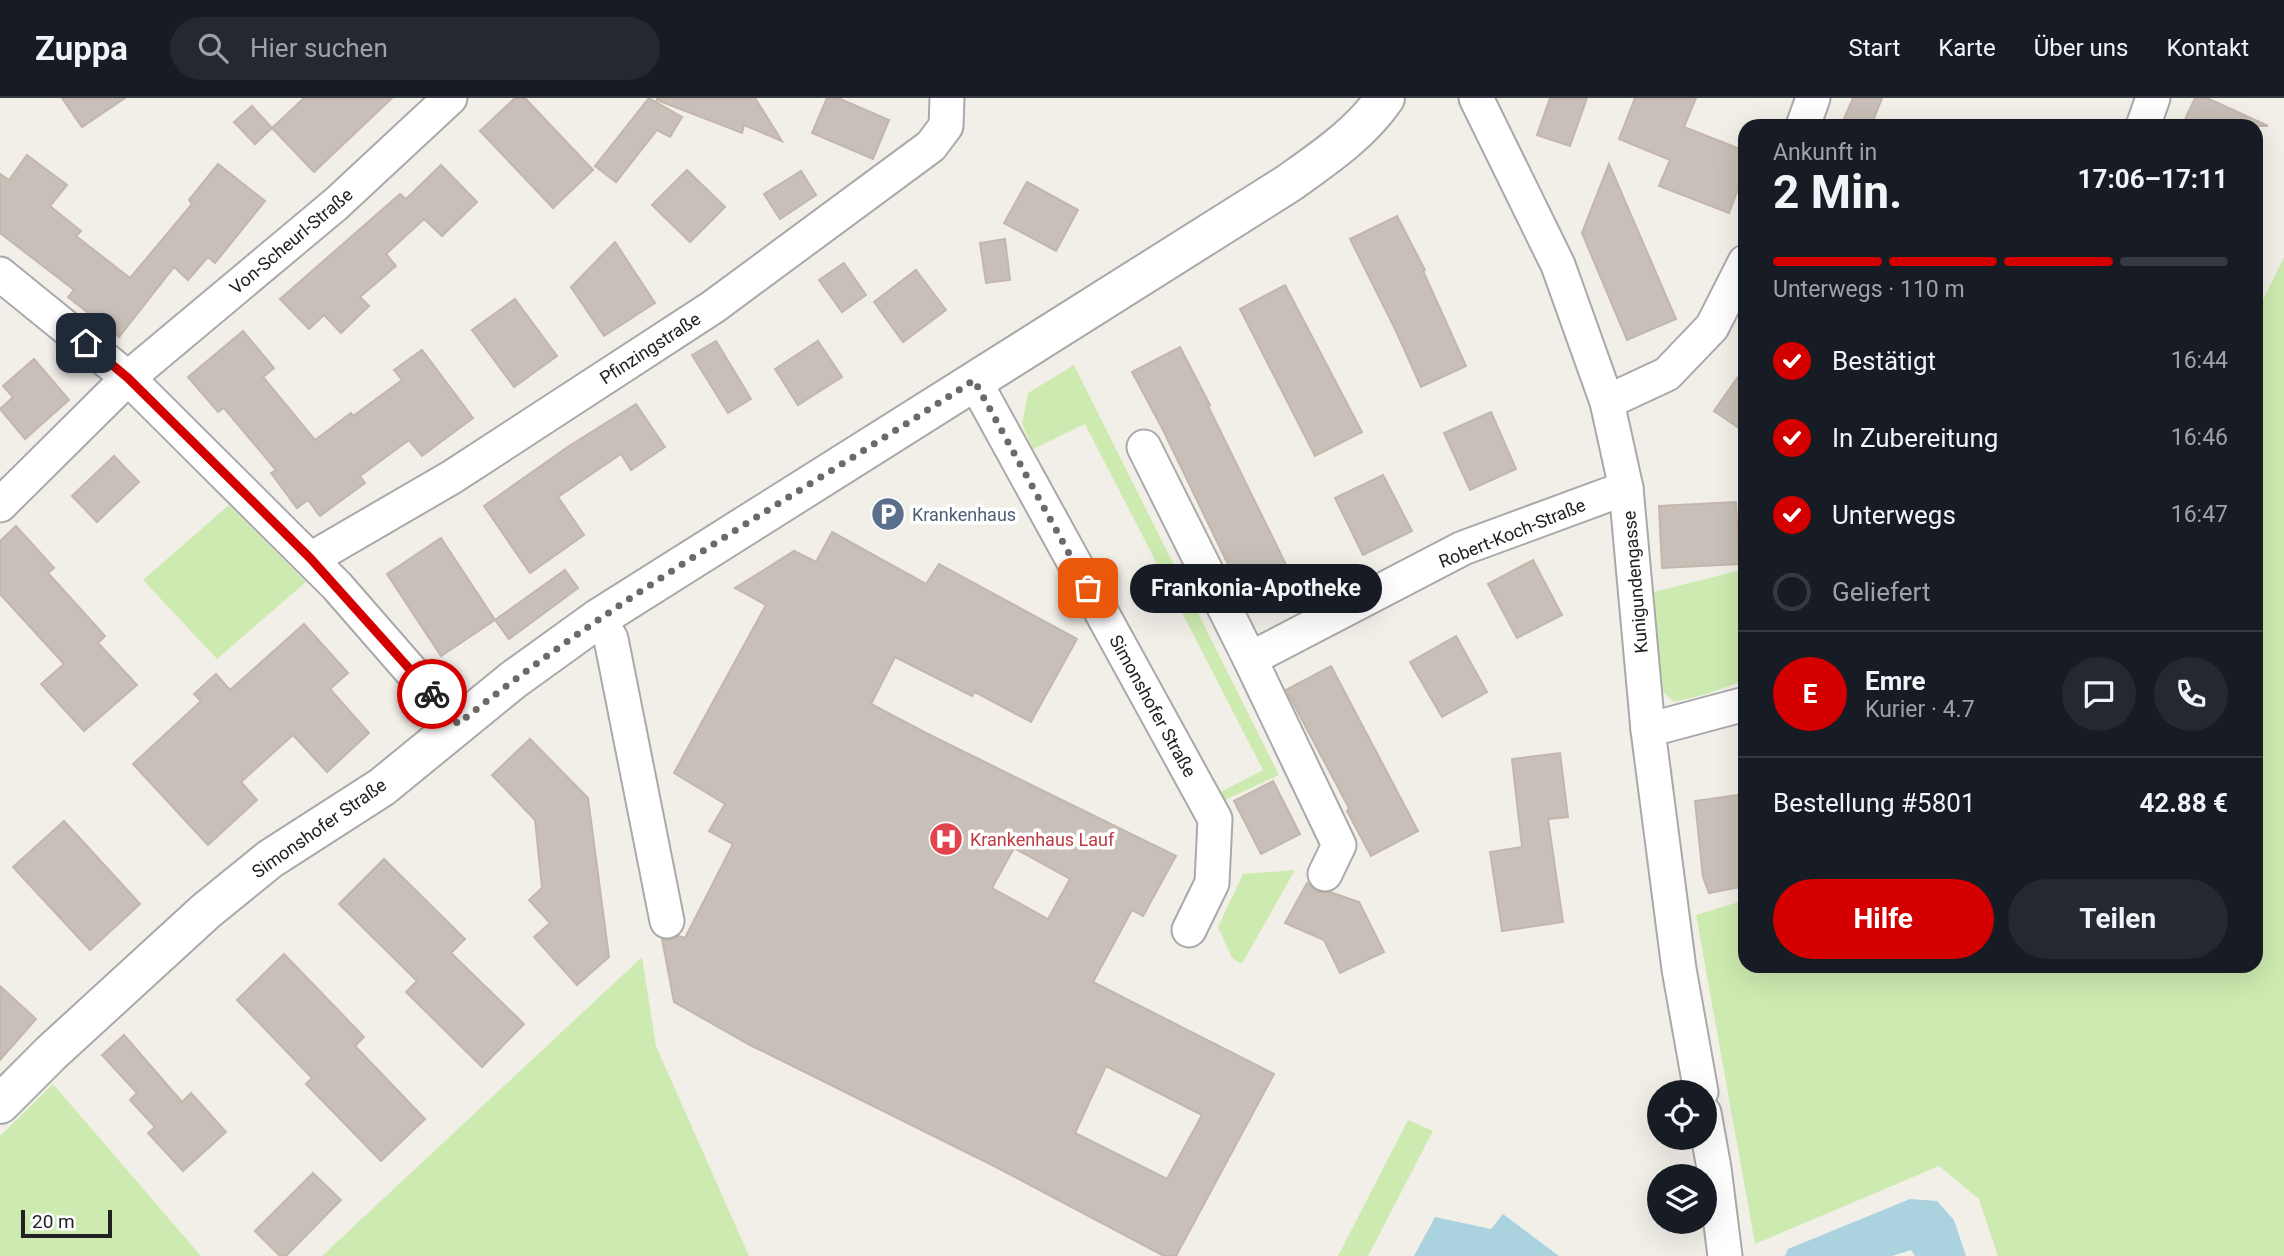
<!DOCTYPE html>
<html lang="de">
<head>
<meta charset="utf-8">
<style>
  body { margin:0; font-family:Roboto,sans-serif; background:#242831; color:#f1f3f6; height:100vh; display:flex; flex-direction:column; font-size:26px; white-space:nowrap }
  * { box-sizing:border-box; margin:0 }
  p { font-size:23px; color:#9ea1a6 }
  .icon { flex:none; width:38px; height:38px; fill:none; stroke:currentColor; stroke-width:2; stroke-linecap:round; stroke-linejoin:round }
  .map { position:relative; flex:1; overflow:hidden }
  .details { position:absolute; left:1738px; top:21px; width:525px; height:854px; display:flex; flex-direction:column; background:#171b24; border-radius:21px; box-shadow:0 7px 28px #0002 }
  .details>* { flex:none }
  .controls { position:absolute; left:1647px; top:982px; display:grid; gap:14px }
  .controls a { display:grid; place-items:center; width:70px; height:70px; border-radius:50%; background:#171b24; box-shadow:0 7px 28px #0002; font-size:35px }
  .scale { position:absolute; left:21px; bottom:18px; width:91px; box-sizing:border-box; padding-left:7px; border:4px solid #222; border-top:0; font-size:19px; line-height:24px; white-space:nowrap; color:#222; -webkit-text-stroke:5px #fff; paint-order:stroke }
  .pin { position:absolute; display:grid; place-items:center; width:60px; height:60px; color:#fff; margin:-30px; border-radius:14px; box-shadow:0 4px 10px #0006 }
  .courier { position:absolute; display:grid; place-items:center; width:70px; height:70px; margin:-35px; border:5px solid #d40000; border-radius:50%; background:#fff; color:#222; box-shadow:0 2px 9px #0007 }
  .bubble { position:absolute; height:49px; border-radius:24px; background:#171b24; box-shadow:0 7px 28px #0002; font-size:23px; font-weight:700; line-height:49px; text-align:center }
  .head em { font-style:normal; font-weight:700 }
  .head div { display:flex; flex-direction:column-reverse }
  .head { display:flex; align-items:center; justify-content:space-between; height:119px; padding:0 35px }
  h1 { font-size:46px; font-weight:700; line-height:52px }
  .bar { display:grid; grid-template-columns:repeat(4,1fr); gap:10px 7px; align-content:center; height:84px; padding:0 35px }
  .bar i { height:9px; border-radius:5px; background:#363941 }
  .bar .active { background:#d40000 }
  .bar p { grid-column:span 4 }
  .line { display:flex; align-items:center; gap:18px; padding:0 35px; border-top:2px solid #363941 }
  .line div { flex:1 }
  .round { display:grid; place-items:center; flex:none; width:74px; height:74px; border-radius:37px; background:#242831 }
  ol { padding:0 35px; list-style:none }
  li { display:flex; align-items:center; gap:21px; height:77px }
  li p { margin-inline-start:auto }
  li .icon { padding:7px; border-radius:50%; background:#d40000; color:#fff; stroke-width:4 }
  li:last-child { color:#9ea1a6 }
  li i { width:38px; height:38px; border:4px solid #363941; border-radius:50% }
  .cta { display:flex; gap:14px; margin-top:auto; padding:14px 35px }
  .cta a { flex:1; height:80px; border-radius:42px; background:#d40000; color:#fff; font-size:28px; font-weight:700; line-height:80px; text-align:center }
  .cta a+a { background:#242831; color:#f1f3f6 }
  header { display:flex; align-items:center; gap:42px; box-sizing:border-box; height:98px; padding:0 35px; background:#171b24; border-bottom:2px solid #363941 }
  header strong { font-size:33px }
  nav { display:flex; gap:38px; margin-inline-start:auto; font-size:24px }
  .search { width:490px; height:63px; background:#242831; display:flex; align-items:center; gap:18px; box-sizing:border-box; padding:0 24px; border-radius:38px; color:#9ea1a6; font-size:26px }
  .map>svg:first-child { display:block }
</style>
</head>
<body>
<header>
<strong>Zuppa</strong>
<div class="search"><svg class="icon" aria-label="search" viewBox="0 0 24 24"><circle cx="10" cy="10" r="6"/><path d="M15 15l6 6"/></svg>Hier suchen</div>
<nav><a>Start</a><a>Karte</a><a>Über uns</a><a>Kontakt</a></nav>
</header>
<div class="map">
<svg width="2284" height="1158" viewBox="0 0 2284 1158">
  <rect width="100%" height="100%" fill="#f2efe9"/>
  <g fill="#cdebb0">
    <polygon points="2284,159 2284,1158 1998,1158 1979,1101 1939,1068 1755,1146 1696,817 1745,802 1745,868 2256,868 2256,216"/>
    <polygon points="1074,267 1279,677 1219,705 1213,698 1263,672 1085,326 1033,351 1022,326 1028,295"/>
    <polygon points="229,407 306,484 217,561 143,482"/>
    <polygon points="1745,471 1745,582 1707,596 1674,604 1660,591 1654,494"/>
    <polygon points="1295,772 1242,866 1232,860 1218,829 1243,776"/>
    <polygon points="642,859 656,948 749,1158 322,1158"/>
    <polygon points="53,986 201,1158 0,1158 0,1038"/>
    <polygon points="1408,1022 1433,1033 1368,1158 1338,1158"/>
  </g>
  <g fill="#aad3df">
    <polygon points="1910,1101 1937,1103 1954,1122 1966,1158 1915,1158 1911,1152 1892,1158 1785,1158 1788,1151"/>
    <polygon points="1503,1116 1559,1158 1414,1158 1435,1119 1491,1131"/>
  </g>
  <g fill="#c7bfb8" stroke="#c4b6ab" stroke-width="2" fill-rule="evenodd">
    <polygon points="62,0 125,0 82,29"/>
    <polygon points="304,0 392,0 314,74 272,30"/>
    <polygon points="515,0 525,0 593,72 553,110 480,33"/>
    <polygon points="649,0 682,19 670,39 657,32 616,84 595,68"/>
    <polygon points="657,0 755,0 782,43 744,27 742,35 657,2"/>
    <polygon points="827,0 838,0 889,22 873,61 812,35"/>
    <polygon points="1550,0 1587,0 1570,48 1537,37"/>
    <polygon points="1635,0 1696,0 1684,29 1745,53 1745,73 1729,115 1659,88 1670,62 1619,41"/>
    <polygon points="1853,0 1882,0 1871,28 1864,28 1844,21"/>
    <polygon points="2195,0 2207,0 2268,28 2182,28"/>
    <polygon points="252,8 272,30 255,46 234,24"/>
    <polygon points="27,57 67,87 50,108 81,133 76,138 130,180 192,106 189,102 218,66 265,103 215,165 208,159 188,182 174,169 119,239 68,199 74,192 0,135 0,76 9,82"/>
    <polygon points="1609,66 1676,221 1627,242 1582,135"/>
    <polygon points="441,67 477,104 442,138 424,121 386,156 396,168 360,199 369,208 341,235 324,217 309,231 280,201 400,96 406,101"/>
    <polygon points="687,72 725,109 690,144 652,107"/>
    <polygon points="801,73 816,97 780,121 764,96"/>
    <polygon points="1027,84 1078,112 1056,153 1004,125"/>
    <polygon points="1397,118 1425,172 1423,173 1466,268 1421,289 1396,233 1350,141"/>
    <polygon points="1005,141 1010,182 986,185 980,145"/>
    <polygon points="615,144 655,205 604,238 571,189"/>
    <polygon points="844,165 866,197 842,214 819,182"/>
    <polygon points="916,172 946,212 903,244 874,204"/>
    <polygon points="1285,187 1362,334 1315,358 1240,211"/>
    <polygon points="515,201 557,258 514,289 472,232"/>
    <polygon points="243,233 274,270 263,279 315,342 351,315 353,318 402,282 394,272 422,252 473,320 422,358 409,342 360,378 365,385 320,418 308,402 297,410 271,375 276,372 224,310 218,314 188,279"/>
    <polygon points="716,243 751,301 728,315 692,257"/>
    <polygon points="818,243 842,279 798,307 775,271"/>
    <polygon points="1180,249 1210,307 1208,308 1298,491 1251,514 1163,332 1132,274"/>
    <polygon points="34,261 69,302 25,341 0,311 13,299 3,288"/>
    <polygon points="1745,269 1745,334 1714,313"/>
    <polygon points="636,306 665,349 631,372 621,356 558,399 584,437 530,475 484,408 569,348"/>
    <polygon points="1491,314 1516,371 1470,392 1444,335"/>
    <polygon points="114,358 139,384 97,424 72,398"/>
    <polygon points="1383,377 1412,433 1363,457 1335,400"/>
    <polygon points="1736,404 1739,466 1662,470 1659,408"/>
    <polygon points="16,428 54,470 48,475 105,538 98,545 137,587 84,633 41,586 64,566 0,496 0,443"/>
    <path d="M832,434L926,486L939,466L1077,541L1031,624L975,594L972,598L895,559L871,606L926,635L1176,758L1143,818L1132,812L1093,884L1274,976L1176,1158H1164L994,1068L750,947L674,904L662,841L670,842L679,838L685,840L733,746L709,733L725,706L674,675L766,507L735,490L794,453L816,464ZM1014,750L1070,781L1048,821L992,790ZM1106,968L1202,1017L1167,1081L1075,1035Z"/>
    <polygon points="441,440 495,522 441,558 387,476"/>
    <polygon points="1533,462 1562,517 1517,540 1488,486"/>
    <polygon points="565,472 578,490 509,541 495,522"/>
    <polygon points="304,526 348,575 330,591 369,635 327,674 293,637 241,684 257,702 208,747 133,666 201,603 194,596 216,576 230,592"/>
    <polygon points="1456,538 1487,594 1442,619 1410,564"/>
    <polygon points="1331,568 1418,733 1371,758 1347,713 1349,710 1286,592"/>
    <polygon points="530,641 588,700 609,859 577,887 534,839 550,825 529,802 542,790 535,722 492,677"/>
    <polygon points="1560,655 1568,719 1548,721 1563,824 1502,833 1490,754 1522,749 1512,661"/>
    <polygon points="1273,683 1300,736 1261,756 1234,703"/>
    <polygon points="1745,696 1745,788 1709,795 1703,779 1695,703"/>
    <polygon points="64,723 140,806 90,852 13,769"/>
    <polygon points="384,761 465,841 451,855 524,926 482,969 406,894 417,883 339,806"/>
    <polygon points="1307,785 1317,794 1330,794 1359,804 1384,854 1340,875 1324,842 1285,825"/>
    <polygon points="284,856 364,939 355,948 425,1021 381,1063 306,986 312,980 237,902"/>
    <polygon points="0,888 36,921 0,962"/>
    <polygon points="124,937 182,1004 191,995 226,1034 183,1073 148,1035 155,1029 130,1002 137,995 102,957"/>
    <polygon points="313,1075 341,1102 286,1158 280,1158 255,1133"/>
  </g>
  <g fill="none" stroke-linecap="round" stroke-linejoin="round">
    <g stroke="#a9a9a9" stroke-width="37">
      <g id="minor">
        <polyline points="1476,0 1558,167 1607,304 1626,390 1648,632 1679,871 1701,994"/>
        <polyline points="1803,28 1813,0"/>
        <polyline points="2143,28 2153,0"/>
        <polyline points="0,176 128,280 337,488 458,627"/>
        <polyline points="974,282 1215,721 1212,785 1189,832"/>
        <polyline points="1607,304 1667,276 1712,229 1745,164"/>
        <polyline points="1144,349 1250,561 1463,450 1626,390"/>
        <polyline points="0,407 128,280 336,106 450,0"/>
        <polyline points="311,461 452,379 713,209 931,48 946,28 947,0"/>
        <polyline points="599,520 611,541 667,823"/>
        <polyline points="1250,561 1339,747 1325,776"/>
        <polyline points="1648,632 1745,606"/>
        <polyline points="1704,1015 1714,1070 1725,1158"/>
      </g>
    </g>
    <g stroke="#a9a9a9" stroke-width="42">
      <path id="tertiary" d="M0,1006L51,955L206,813L270,761L382,689L513,582L599,520L1289,85C1324,60 1360,36 1385,0"/>
    </g>
    <use href="#minor" stroke="#fff" stroke-width="33"/>
    <use href="#tertiary" stroke="#fff" stroke-width="38"/>
  </g>
  <g fill="none" stroke-linecap="round" stroke-linejoin="round">
    <path stroke="#6b6a68" stroke-width="7" stroke-dasharray="0 12.6" d="M432,596L458,626C619,495 802,395 974,282L1088,490"/>
    <polyline stroke="#d40000" stroke-width="9" points="86,245 128,280 311,461 432,596"/>
  </g>
  <defs>
    <g id="parking-disc" transform="scale(1.75)"><circle r="9.5" fill="#5c6f8a" stroke="#fff"/><path d="M-3.5-5.5H1a3.5 3.5 0 0 1 0 7H-1V5.5H-3.5ZM-1-3.4V-.6H.8a1.4 1.4 0 0 0 0-2.8Z" fill="#fff"/></g>
    <g id="hospital-disc" transform="scale(1.75)"><circle r="9.5" fill="#e0444e" stroke="#fff"/><path d="M-5-5h3v3.5h4V-5h3V5h-3V1.5h-4V5h-3Z" fill="#fff"/></g>
  </defs>
  <g fill-rule="evenodd">
    <use href="#parking-disc" x="888" y="416"/>
    <use href="#hospital-disc" x="946" y="741"/>
  </g>
  <g text-anchor="middle" dominant-baseline="central" stroke-width="7" stroke-linejoin="round" paint-order="stroke">
    <g font-size="18" fill="#222" stroke="#fff">
      <text transform="translate(291 143) rotate(-40)">Von-Scheurl-Straße</text>
      <text transform="translate(650 250) rotate(-33)">Pfinzingstraße</text>
      <text transform="translate(1512 435) rotate(-22)">Robert-Koch-Straße</text>
      <text transform="translate(1635 484) rotate(-95)">Kunigundengasse</text>
      <text transform="translate(1153 608) rotate(61)">Simonshofer Straße</text>
      <text transform="translate(319 730) rotate(-35)">Simonshofer Straße</text>
    </g>
    <g font-size="18" fill="#4e5e75" stroke="#fff" text-anchor="start">
      <text x="912" y="416">Krankenhaus</text>
    </g>
    <g font-size="18" fill="#be3a42" stroke="#fff" text-anchor="start">
      <text x="970" y="741">Krankenhaus Lauf</text>
    </g>
  </g>
</svg>
<div class="controls">
<a><svg class="icon" aria-label="locate" viewBox="0 0 24 24"><circle cx="12" cy="12" r="6"/><path d="M12 2v4M12 18v4M2 12h4M18 12h4"/></svg></a>
<a><svg class="icon" aria-label="layers" viewBox="0 0 24 24"><path d="M12 4l9 5-9 5-9-5zM3 14l9 5 9-5"/></svg></a>
</div>
<div class="scale">20 m</div>
<div class="pin" style="left:1088px;top:490px;background:#ea580c"><svg class="icon" aria-label="bag" viewBox="0 0 24 24"><path d="M5 8h14l-1 12H6zM9 8a3 3 0 0 1 6 0"/></svg></div>
<div class="pin" style="left:86px;top:245px;background:#1f2937"><svg class="icon" aria-label="home" viewBox="0 0 24 24"><path d="M3 11l9-7 9 7M6 9v11h12V9"/></svg></div>
<div class="courier" style="left:432px;top:596px"><svg class="icon" aria-label="bike" viewBox="0 0 24 24"><circle cx="6" cy="16" r="4"/><circle cx="18" cy="16" r="4"/><path d="M6 16l4-8h5l3 8M10 8l3 8H6M13 5h3"/></svg></div>
<div class="bubble" style="left:1130px;top:466px;width:252px">Frankonia-Apotheke</div>
<section class="details">
<div class="head"><div><h1>2 Min.</h1><p>Ankunft in</p></div><em>17:06–17:11</em></div>
<div class="bar"><i class="active"></i><i class="active"></i><i class="active"></i><i></i><p>Unterwegs · 110 m</p></div>
<ol>
<li><svg class="icon" aria-label="check" viewBox="0 0 24 24"><path d="M5 12l5 5 9-10"/></svg>Bestätigt<p>16:44</p></li>
<li><svg class="icon" aria-label="check" viewBox="0 0 24 24"><path d="M5 12l5 5 9-10"/></svg>In Zubereitung<p>16:46</p></li>
<li><svg class="icon" aria-label="check" viewBox="0 0 24 24"><path d="M5 12l5 5 9-10"/></svg>Unterwegs<p>16:47</p></li>
<li><i></i>Geliefert</li>
</ol>
<div class="line" style="height:126px"><b class="round" style="background:#d40000;color:#fff">E</b><div><b>Emre</b><p>Kurier · 4.7</p></div><a class="round"><svg class="icon" aria-label="chat" viewBox="0 0 24 24"><path d="M4 5h16v11H9l-5 4z"/></svg></a><a class="round"><svg class="icon" aria-label="phone" viewBox="0 0 24 24"><path d="M5 4h4l2 5-3 2q2 4 5 5l2-3 5 2v4C11 20 4 13 5 4z"/></svg></a></div>
<div class="line" style="height:91px"><div>Bestellung #5801</div><b>42.88 €</b></div>
<div class="cta"><a>Hilfe</a><a>Teilen</a></div>
</section>
</div>
</body>
</html>
